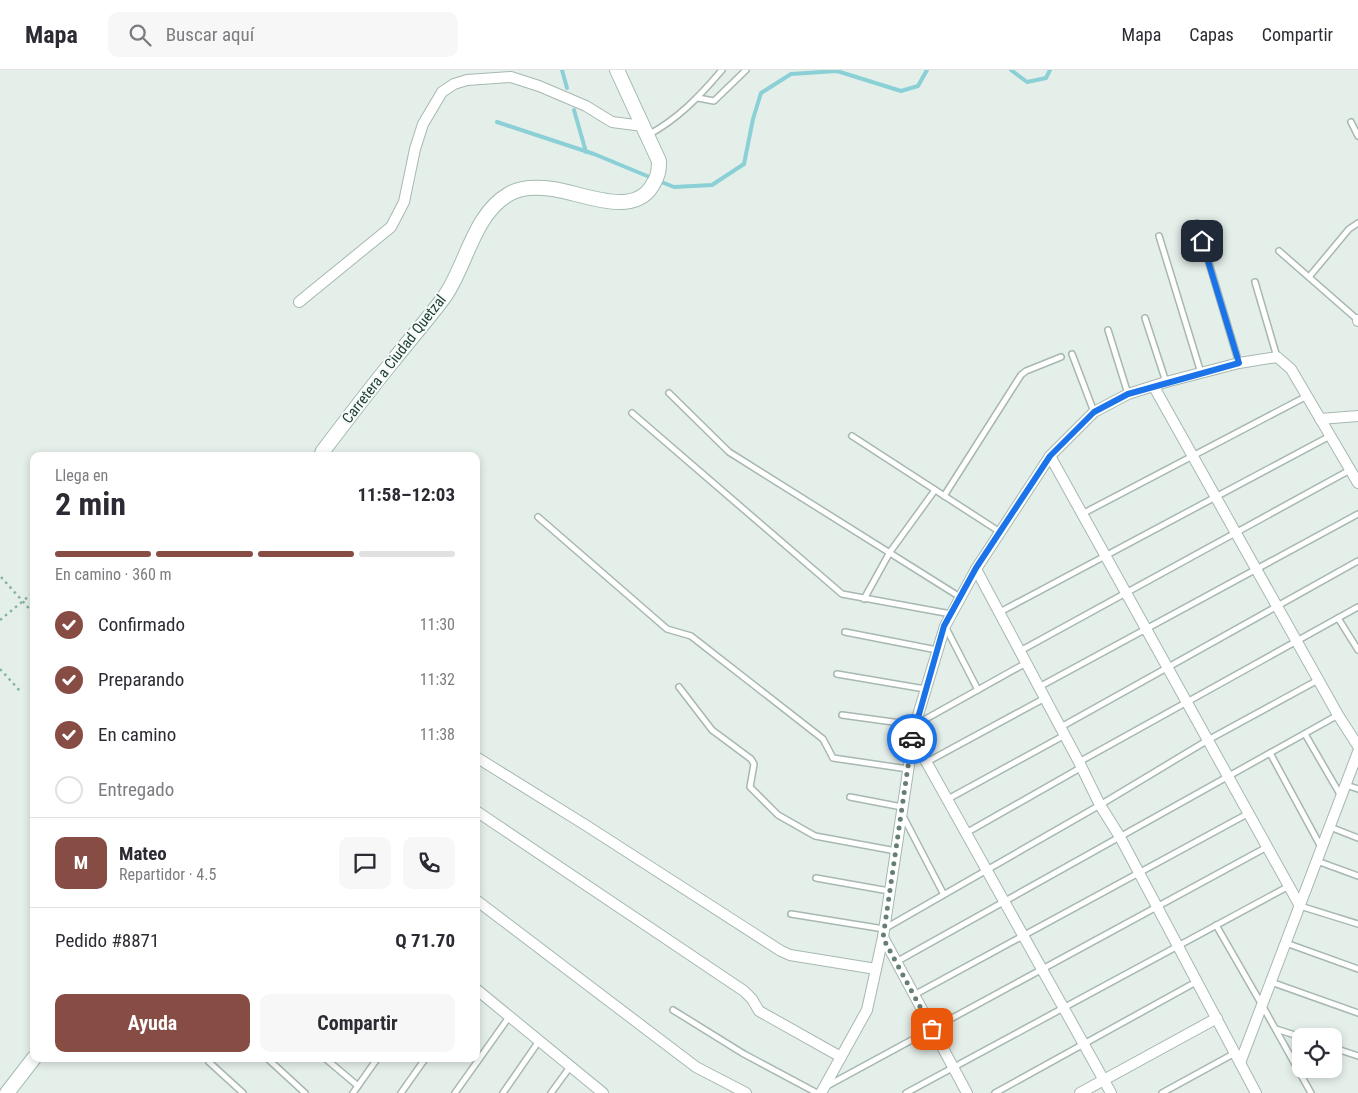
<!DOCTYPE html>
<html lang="es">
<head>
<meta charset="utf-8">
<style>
  body { margin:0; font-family:"Roboto Condensed",sans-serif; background:#f7f7f7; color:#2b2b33; height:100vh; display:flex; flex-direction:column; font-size:19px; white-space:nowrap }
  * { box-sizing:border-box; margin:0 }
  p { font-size:16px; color:#7c7c81 }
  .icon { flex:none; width:28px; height:28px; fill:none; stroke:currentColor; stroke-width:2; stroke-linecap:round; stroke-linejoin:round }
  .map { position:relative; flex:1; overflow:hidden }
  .drawer { position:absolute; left:30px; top:382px; width:450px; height:610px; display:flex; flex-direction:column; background:#fff; border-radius:10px; box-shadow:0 2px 8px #0003 }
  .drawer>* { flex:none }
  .fabs { position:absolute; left:1292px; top:958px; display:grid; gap:10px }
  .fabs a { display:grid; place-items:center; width:50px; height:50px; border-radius:10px; background:#fff; box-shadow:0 2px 8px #0003; font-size:25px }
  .pin { position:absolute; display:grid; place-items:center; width:42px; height:42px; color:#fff; margin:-21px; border-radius:10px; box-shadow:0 2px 8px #0006 }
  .courier { position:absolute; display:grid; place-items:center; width:50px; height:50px; margin:-25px; border:4px solid #1a73e8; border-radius:50%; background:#fff; color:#222; box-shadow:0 1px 6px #0007 }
  .overview em { font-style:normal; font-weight:700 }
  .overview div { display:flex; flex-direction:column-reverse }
  .overview { display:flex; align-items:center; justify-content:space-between; height:85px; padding:0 25px }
  h1 { font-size:32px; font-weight:700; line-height:38px }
  .bar { display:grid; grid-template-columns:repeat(4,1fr); gap:8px 5px; align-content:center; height:60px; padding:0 25px }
  .bar i { height:6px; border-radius:4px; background:#e1e1e2 }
  .bar .active { background:#874c44 }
  .bar p { grid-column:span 4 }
  .line { display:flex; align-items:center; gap:12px; padding:0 25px; border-top:1px solid #e1e1e2 }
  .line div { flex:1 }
  .round { display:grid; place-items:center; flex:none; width:52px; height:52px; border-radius:10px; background:#f7f7f7 }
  ol { padding:0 25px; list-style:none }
  li { display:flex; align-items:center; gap:15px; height:55px }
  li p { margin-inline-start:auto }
  li .icon { padding:5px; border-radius:50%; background:#874c44; color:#fff; stroke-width:4 }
  li:last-child { color:#7c7c81 }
  li i { width:28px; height:28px; border:2px solid #e1e1e2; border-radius:50% }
  .cta { display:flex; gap:10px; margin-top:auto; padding:10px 25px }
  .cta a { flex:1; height:58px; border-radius:10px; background:#874c44; color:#fff; font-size:20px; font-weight:700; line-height:58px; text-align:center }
  .cta a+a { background:#f7f7f7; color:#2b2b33 }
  header { display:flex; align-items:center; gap:30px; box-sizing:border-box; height:70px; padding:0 25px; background:#fff; border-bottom:1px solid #e1e1e2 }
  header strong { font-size:24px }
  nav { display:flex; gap:28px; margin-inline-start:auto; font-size:18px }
  .search { width:350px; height:45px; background:#f7f7f7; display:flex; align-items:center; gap:12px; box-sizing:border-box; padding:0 18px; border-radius:10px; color:#7c7c81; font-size:19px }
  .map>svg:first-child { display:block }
</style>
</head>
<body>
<header>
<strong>Mapa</strong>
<div class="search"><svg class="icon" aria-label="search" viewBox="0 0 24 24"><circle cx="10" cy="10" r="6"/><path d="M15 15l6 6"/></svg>Buscar aquí</div>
<nav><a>Mapa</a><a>Capas</a><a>Compartir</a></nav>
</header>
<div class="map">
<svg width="1358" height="1023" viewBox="0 0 1358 1023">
  <rect width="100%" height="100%" fill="#e5efe9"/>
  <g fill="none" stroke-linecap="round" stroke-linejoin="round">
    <g stroke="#8ad0d6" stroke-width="4">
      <polyline points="562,0 567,18"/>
      <polyline points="1011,0 1027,12 1046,8 1050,0"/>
      <polyline points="574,40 586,82"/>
      <polyline points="497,52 594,84 652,108"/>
      <polyline points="659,111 674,117 712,115 744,94 753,49 761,23 791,4 837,1 901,21 918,16 927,0"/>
    </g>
    <g stroke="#a7b8b0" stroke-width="8">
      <g id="service">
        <polyline points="698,28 714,31 746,0"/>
        <polyline points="1351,52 1358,66"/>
        <path d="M648,65C678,49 700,26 722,0"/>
        <polyline points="1197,153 1239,293"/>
        <polyline points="1159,166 1201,303"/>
        <polyline points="1279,181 1358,250"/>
        <polyline points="1309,207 1349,159 1358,153"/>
        <polyline points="1255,212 1277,287"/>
        <polyline points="1145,248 1166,312"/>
        <polyline points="1108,260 1128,324"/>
        <polyline points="1072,284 1094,342"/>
        <polyline points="669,323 729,382 960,527"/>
        <polyline points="632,343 842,524 951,544"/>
        <polyline points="852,366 1000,462"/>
        <polyline points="944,426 1021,305 1026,301 1061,287"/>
        <polyline points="1082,444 1307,326"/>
        <polyline points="538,447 667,559 691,566 823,669 833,688 908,699"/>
        <polyline points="864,529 890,482 935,420"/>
        <polyline points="1000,542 1330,366"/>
        <polyline points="1338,548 1358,580"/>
        <polyline points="946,558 978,620"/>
        <polyline points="845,562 937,580"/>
        <polyline points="1020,581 1350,400"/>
        <polyline points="837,604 925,619"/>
        <polyline points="679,617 712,660 751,689 754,694 750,717 778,745 815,766 896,781"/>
        <polyline points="1039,617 1358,444"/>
        <polyline points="842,645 915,655 1026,593"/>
        <polyline points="1061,657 1358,491"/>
        <polyline points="1305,664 1341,726"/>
        <polyline points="1270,683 1321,777"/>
        <polyline points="927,692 1045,628"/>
        <polyline points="1079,692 1358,537"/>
        <polyline points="1346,715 1358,719"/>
        <polyline points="850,727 902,737"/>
        <polyline points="948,729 1065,665"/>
        <polyline points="903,746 943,823"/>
        <polyline points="1330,757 1358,768"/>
        <polyline points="966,763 1082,697"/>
        <polyline points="1317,791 1358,806"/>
        <polyline points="816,808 889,821"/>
        <polyline points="1300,836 1358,854"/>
        <polyline points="791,844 884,859 1100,735 1208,670 1318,610"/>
        <polyline points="1216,855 1262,935 1311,1023"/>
        <polyline points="1286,873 1358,899"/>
        <polyline points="896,892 1338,645"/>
        <polyline points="1271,912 1358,943"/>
        <polyline points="914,925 1249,743"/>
        <polyline points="673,940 744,984 817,1023"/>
        <polyline points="1276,959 1301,967"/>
        <polyline points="1334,978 1358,986"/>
        <polyline points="268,989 305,1023"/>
        <polyline points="326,989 358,1016"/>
        <polyline points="209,992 243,1023"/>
        <polyline points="827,1016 1267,777"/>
        <polyline points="353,1023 377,989"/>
        <polyline points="401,1023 425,989"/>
        <polyline points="455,1023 509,947"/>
        <polyline points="503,1023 539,971"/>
        <polyline points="551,1023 570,997"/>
        <polyline points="906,1023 1289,816"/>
        <polyline points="995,1023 1196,912"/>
        <polyline points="1162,1023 1235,983"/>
      </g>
    </g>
    <g stroke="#a7b8b0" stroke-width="12">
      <g id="minor">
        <polyline points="299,232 391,157 404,132 415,79 423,54 442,22 454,14 467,10 511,7 539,16 586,36 612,52 643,56"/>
        <polyline points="1358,250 1358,251"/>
        <polyline points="1154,317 1338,645 1358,676"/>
        <polyline points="1320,349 1358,346"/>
        <polyline points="1050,386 1300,836"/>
        <polyline points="976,499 1079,692 1100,735 1120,767 1256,1023"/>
        <polyline points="913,668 1111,1023"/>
        <polyline points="476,687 587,756 781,881 790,885 876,899"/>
        <polyline points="476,741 744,921 752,929 759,941 841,987"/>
        <polyline points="476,830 696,997 746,1023"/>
        <polyline points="883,867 967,1023"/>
        <polyline points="476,919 603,1023"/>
        <polyline points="1240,993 1358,682"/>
        <polyline points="821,1023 867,940 883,867 915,655 945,556 976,499 1050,386 1094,342 1128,324 1166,312 1239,293 1277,287 1291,299 1358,413"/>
        <polyline points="1080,1023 1217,948"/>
      </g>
    </g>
    <g stroke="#a2bbb0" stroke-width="16">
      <g id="secondary">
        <path d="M321,386L323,381C346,351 369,320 393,291C410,269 429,248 445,226C467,194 473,145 509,124C522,116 539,117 553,119C582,123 633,148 652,116C658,107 659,101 659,91L617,0"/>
        <polyline points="7,1023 34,988"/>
      </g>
    </g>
    <g stroke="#83b4a1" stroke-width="2.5" stroke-dasharray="2.5 4" stroke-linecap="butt">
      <polyline points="32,445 34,447"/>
      <polyline points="1,507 34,544"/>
      <polyline points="0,550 34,522"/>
      <polyline points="0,599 20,621"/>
    </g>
    <use href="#service" stroke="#fff" stroke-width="5"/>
    <use href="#minor" stroke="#fff" stroke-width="10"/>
    <use href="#secondary" stroke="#fff" stroke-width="14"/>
  </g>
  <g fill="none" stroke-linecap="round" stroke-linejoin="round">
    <polyline stroke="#667f75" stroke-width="5" stroke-dasharray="0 9" points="912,669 883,868 932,959"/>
    <polyline stroke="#1a73e8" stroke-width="6" points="912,669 944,556 976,498 1050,386 1094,342 1128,324 1239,293 1202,171"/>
  </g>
  <g text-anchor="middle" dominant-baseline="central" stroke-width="4" stroke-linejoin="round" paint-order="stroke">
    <g font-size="15" fill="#224237" stroke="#f6faf8">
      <text transform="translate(394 289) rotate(-52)">Carretera a Ciudad Quetzal</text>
    </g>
  </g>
</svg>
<div class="fabs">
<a><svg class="icon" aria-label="locate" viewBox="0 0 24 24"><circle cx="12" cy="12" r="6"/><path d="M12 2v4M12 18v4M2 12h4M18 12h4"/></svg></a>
</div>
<div class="pin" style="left:932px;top:959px;background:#ea580c"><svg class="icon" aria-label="bag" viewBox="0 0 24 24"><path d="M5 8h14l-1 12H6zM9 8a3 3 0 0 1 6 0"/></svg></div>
<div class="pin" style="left:1202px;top:171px;background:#1f2937"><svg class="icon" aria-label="home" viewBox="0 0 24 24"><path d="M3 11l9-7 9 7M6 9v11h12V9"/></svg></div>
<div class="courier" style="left:912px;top:669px"><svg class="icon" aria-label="car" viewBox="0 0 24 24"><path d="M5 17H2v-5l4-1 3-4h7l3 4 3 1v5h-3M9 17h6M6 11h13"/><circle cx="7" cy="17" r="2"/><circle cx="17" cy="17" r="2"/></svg></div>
<section class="drawer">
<div class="overview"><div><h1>2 min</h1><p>Llega en</p></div><em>11:58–12:03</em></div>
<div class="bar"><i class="active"></i><i class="active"></i><i class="active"></i><i></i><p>En camino · 360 m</p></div>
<ol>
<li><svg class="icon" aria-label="check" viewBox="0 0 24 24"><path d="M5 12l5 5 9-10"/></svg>Confirmado<p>11:30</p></li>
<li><svg class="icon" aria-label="check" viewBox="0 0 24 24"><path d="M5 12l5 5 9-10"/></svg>Preparando<p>11:32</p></li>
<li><svg class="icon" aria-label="check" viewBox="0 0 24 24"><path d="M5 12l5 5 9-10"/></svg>En camino<p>11:38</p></li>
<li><i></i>Entregado</li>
</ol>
<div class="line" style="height:90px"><b class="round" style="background:#874c44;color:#fff">M</b><div><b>Mateo</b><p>Repartidor · 4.5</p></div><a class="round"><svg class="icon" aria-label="chat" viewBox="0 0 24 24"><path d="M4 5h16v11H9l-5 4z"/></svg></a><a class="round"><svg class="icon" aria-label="phone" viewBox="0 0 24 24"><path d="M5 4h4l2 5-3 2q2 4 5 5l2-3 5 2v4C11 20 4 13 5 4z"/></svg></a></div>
<div class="line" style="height:65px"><div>Pedido #8871</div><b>Q 71.70</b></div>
<div class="cta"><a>Ayuda</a><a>Compartir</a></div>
</section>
</div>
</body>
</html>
